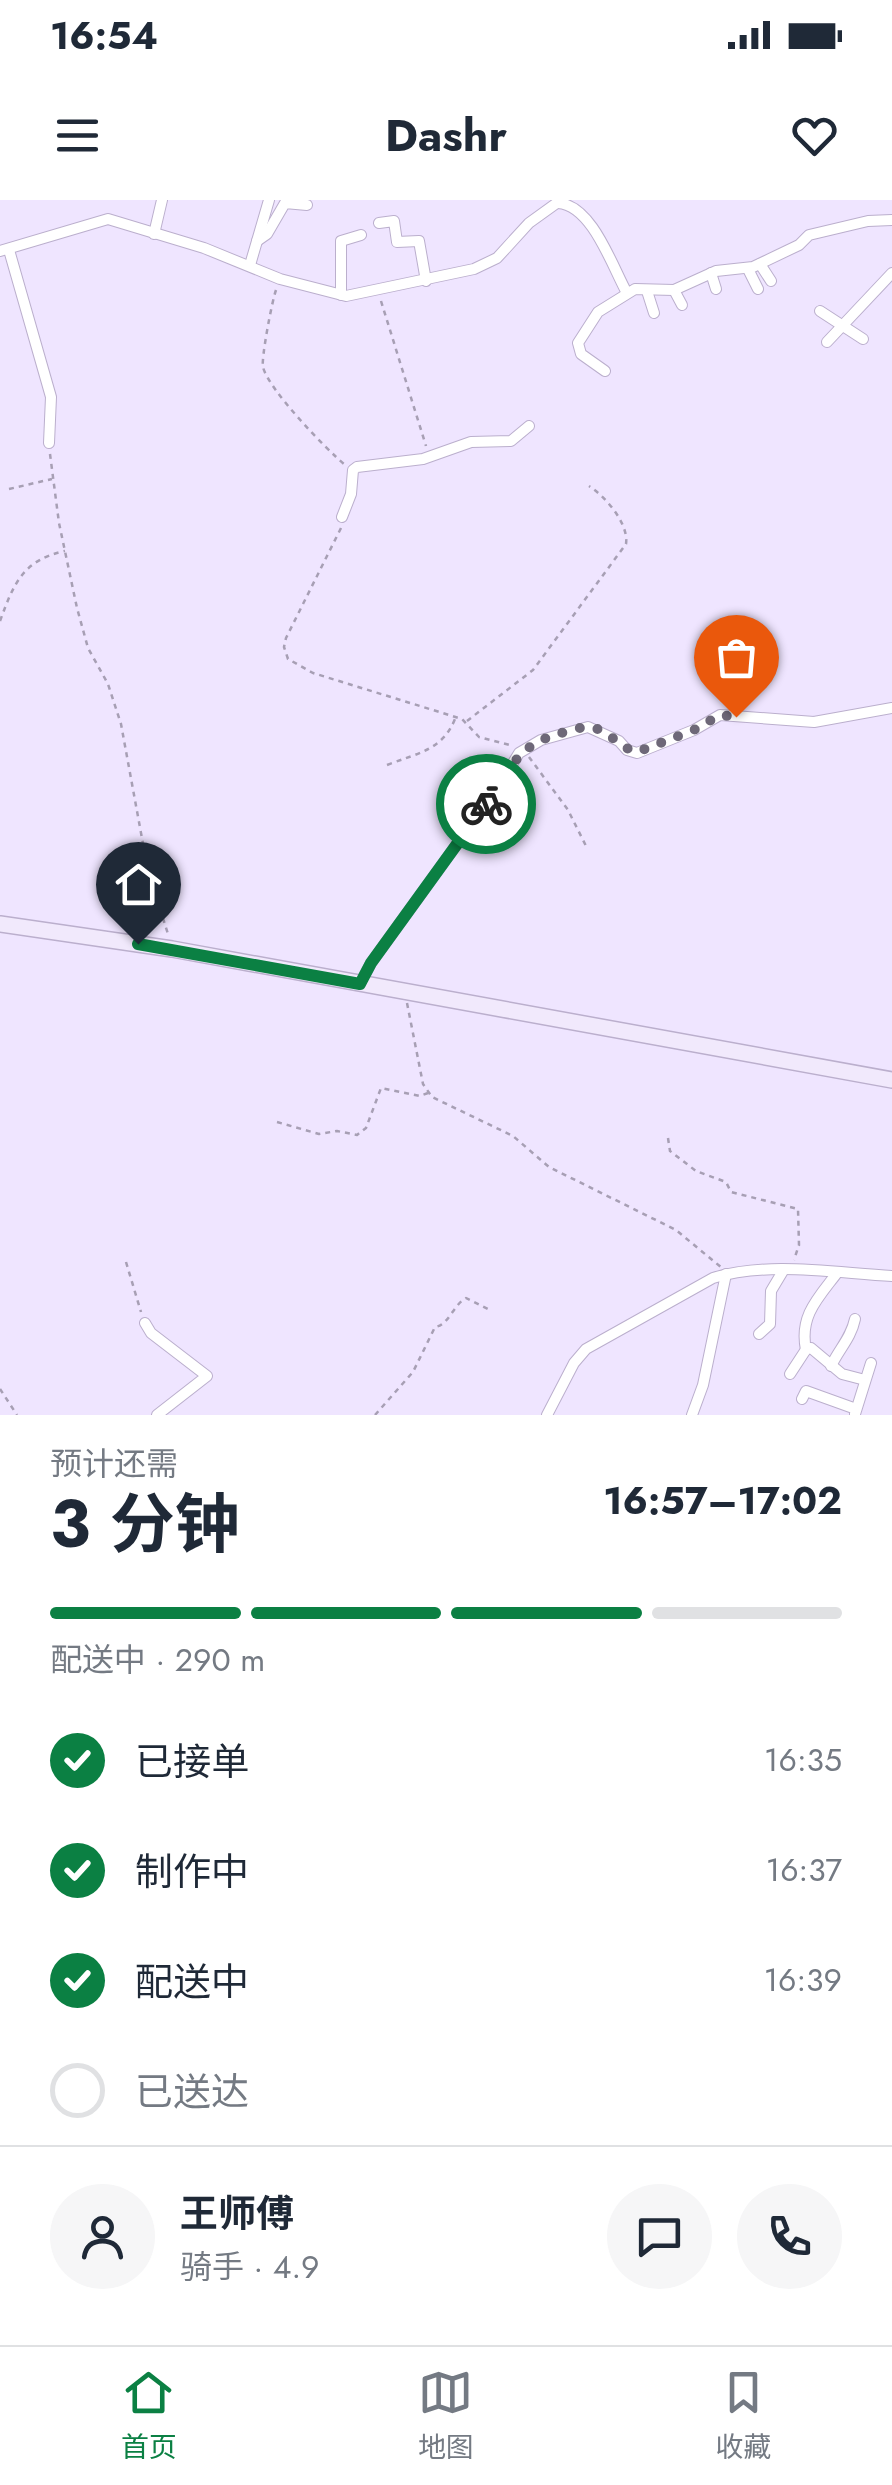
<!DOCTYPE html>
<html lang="zh">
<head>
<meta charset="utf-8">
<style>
  body { margin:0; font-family:Jost,"Noto Sans SC",sans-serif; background:#f6f6f7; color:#1f2937; height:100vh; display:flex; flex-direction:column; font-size:38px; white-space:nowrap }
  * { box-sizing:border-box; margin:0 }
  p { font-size:32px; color:#747a83 }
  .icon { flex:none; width:55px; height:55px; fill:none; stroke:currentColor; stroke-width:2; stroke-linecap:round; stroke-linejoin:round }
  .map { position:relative; height:1215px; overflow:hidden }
  .side { display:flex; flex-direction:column; background:#fff; flex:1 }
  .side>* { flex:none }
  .pin { position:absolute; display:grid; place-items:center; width:85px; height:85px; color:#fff; margin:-102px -42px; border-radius:50% 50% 50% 0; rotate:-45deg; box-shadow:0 0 10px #0007 }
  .pin .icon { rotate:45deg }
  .courier { position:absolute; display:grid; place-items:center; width:100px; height:100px; margin:-50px; border:8px solid #0b8043; border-radius:50%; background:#fff; color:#222; box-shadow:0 2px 12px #0007 }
  .overview em { font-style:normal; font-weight:700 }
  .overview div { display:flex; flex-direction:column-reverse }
  .overview { display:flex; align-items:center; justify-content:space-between; height:170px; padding:0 50px }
  h1 { font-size:65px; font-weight:700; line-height:75px }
  .bar { display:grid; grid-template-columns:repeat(4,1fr); gap:15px 10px; align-content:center; height:120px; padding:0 50px }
  .bar i { height:12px; border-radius:8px; background:#e0e1e3 }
  .bar .active { background:#0b8043 }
  .bar p { grid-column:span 4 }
  .line { display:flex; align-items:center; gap:25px; padding:0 50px; border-top:2px solid #e0e1e3 }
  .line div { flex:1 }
  .round { display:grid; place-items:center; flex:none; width:105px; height:105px; border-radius:52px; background:#f6f6f7 }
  ol { padding:0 50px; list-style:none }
  li { display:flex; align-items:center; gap:30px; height:110px }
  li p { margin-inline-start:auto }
  li .icon { padding:10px; border-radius:50%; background:#0b8043; color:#fff; stroke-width:4 }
  li:last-child { color:#747a83 }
  li i { width:55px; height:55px; border:5px solid #e0e1e3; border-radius:50% }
  .status { display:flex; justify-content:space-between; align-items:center; height:70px; padding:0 50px; background:#fff; direction:ltr }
  .status svg { height:28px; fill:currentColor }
  header { display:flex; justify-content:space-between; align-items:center; height:130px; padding:0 50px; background:#fff; font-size:45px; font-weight:700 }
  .dock { display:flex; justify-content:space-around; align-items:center; height:140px; border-top:2px solid #e0e1e3; background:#fff; font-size:28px; color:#747a83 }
  .dock a { display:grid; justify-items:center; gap:5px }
  .dock .active { color:#0b8043 }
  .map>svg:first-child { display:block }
</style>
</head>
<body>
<div class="status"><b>16:54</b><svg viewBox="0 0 49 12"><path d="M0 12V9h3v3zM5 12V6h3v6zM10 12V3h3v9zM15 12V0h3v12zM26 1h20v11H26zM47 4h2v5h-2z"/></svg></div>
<header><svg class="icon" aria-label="menu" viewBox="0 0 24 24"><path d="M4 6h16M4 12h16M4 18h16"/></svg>Dashr<svg class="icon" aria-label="heart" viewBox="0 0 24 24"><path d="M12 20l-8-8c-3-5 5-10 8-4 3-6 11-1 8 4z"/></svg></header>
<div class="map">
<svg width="892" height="1215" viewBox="0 0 892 1215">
  <rect width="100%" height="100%" fill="#efe5ff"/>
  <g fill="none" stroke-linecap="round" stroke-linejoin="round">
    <g stroke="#bbafcd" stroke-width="12">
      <g id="street">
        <path d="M558,3C592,5 612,66 627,93"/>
        <polyline points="379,23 394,21 397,42 419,41 426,81"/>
        <polyline points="154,34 162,0"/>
        <polyline points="257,41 267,34 285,3 307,5"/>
        <polyline points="9,50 51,197 49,243"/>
        <polyline points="0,51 108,19 204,48 280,79 346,96 474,69 497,58 529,23 561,0"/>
        <polyline points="760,64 771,81"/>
        <polyline points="250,65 269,0"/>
        <polyline points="748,69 758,89"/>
        <polyline points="711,73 716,89"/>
        <polyline points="674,90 682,105"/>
        <polyline points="647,91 654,113"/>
        <polyline points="341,95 341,41 361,35"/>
        <polyline points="820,111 863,139"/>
        <polyline points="827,142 892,73"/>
        <polyline points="605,171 581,154 578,143 598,112 635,89 674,90 716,71 753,67 799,45 809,35 868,21 892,20"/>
        <polyline points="342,317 351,294 353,270 357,267 423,259 471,242 511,241 529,226"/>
        <polyline points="360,784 371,763 499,586 519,553 541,540 588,527 619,541 627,550 637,553 694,530 720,515 814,522 892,508"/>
        <polyline points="145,1123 151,1133 207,1176 157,1215"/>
        <polyline points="759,1134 770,1124 771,1091 783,1071"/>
        <path d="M806,1150C799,1116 818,1098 837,1073"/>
        <path d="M831,1166C839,1149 851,1138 855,1119"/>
        <polyline points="790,1174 807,1148 811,1148 842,1174 865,1180"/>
        <polyline points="802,1199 806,1191 856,1209"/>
        <polyline points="855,1214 871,1163"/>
        <path d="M547,1215L574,1163L586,1149L713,1078C769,1061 835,1073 892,1076"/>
        <polyline points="692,1215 703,1185 726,1074"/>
      </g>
    </g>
    <g stroke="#bbafcd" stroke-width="18">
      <polyline id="secondary" points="0,724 172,749 892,880"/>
    </g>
    <g stroke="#a79fb4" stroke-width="2.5" stroke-dasharray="5 5" stroke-linecap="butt">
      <path d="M276,90C272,101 261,159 263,167C268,189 326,249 344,264"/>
      <polyline points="381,101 426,246"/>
      <polyline points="50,254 59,323 77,408 88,448 108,484 121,524 148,671 168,734"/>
      <polyline points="9,289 52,279"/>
      <polyline points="341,328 286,438 284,447 288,459 313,473 462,519 479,537 510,545"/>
      <path d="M0,421C14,383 23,360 65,351"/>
      <path d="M467,521L533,470L626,344C629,324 606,297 589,286"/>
      <polyline points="529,557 568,610 586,646"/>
      <path d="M387,565C417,553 442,551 455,519"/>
      <polyline points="407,803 423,884 432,897 513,936 549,967 676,1030 722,1068"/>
      <polyline points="277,922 319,934 337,931 357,935 366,928 381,888 420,896 428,893"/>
      <polyline points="668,938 670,951 696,971 726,982 731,992 798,1009 799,1045 794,1060"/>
      <polyline points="126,1062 141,1112"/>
      <polyline points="0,1189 17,1215"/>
      <path d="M375,1215L413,1172L435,1127C449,1125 453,1105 466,1098L488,1109"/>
    </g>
    <use href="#street" stroke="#fff" stroke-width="10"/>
    <use href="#secondary" stroke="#f1e9fc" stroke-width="15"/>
  </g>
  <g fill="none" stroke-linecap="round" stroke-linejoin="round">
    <path stroke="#6e6878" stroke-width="10" stroke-dasharray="0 18" d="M486,604C513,567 515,545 565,532C572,531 582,526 589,527C609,529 620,549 637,552L694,530L720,515L736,517"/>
    <polyline stroke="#0b8043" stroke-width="12" points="138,744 360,784 371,763 486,604"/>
  </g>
</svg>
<div class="pin" style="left:736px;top:517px;background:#ea580c"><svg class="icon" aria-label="bag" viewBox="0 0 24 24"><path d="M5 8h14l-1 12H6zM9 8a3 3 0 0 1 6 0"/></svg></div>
<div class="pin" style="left:138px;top:744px;background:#1f2937"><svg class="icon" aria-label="home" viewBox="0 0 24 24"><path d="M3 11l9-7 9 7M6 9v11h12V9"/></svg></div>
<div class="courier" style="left:486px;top:604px"><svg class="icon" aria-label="bike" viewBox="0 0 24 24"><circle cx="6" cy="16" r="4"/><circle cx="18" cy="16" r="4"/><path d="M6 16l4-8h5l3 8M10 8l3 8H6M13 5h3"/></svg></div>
</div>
<section class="side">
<div class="overview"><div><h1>3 分钟</h1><p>预计还需</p></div><em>16:57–17:02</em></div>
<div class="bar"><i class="active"></i><i class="active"></i><i class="active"></i><i></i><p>配送中 · 290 m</p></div>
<ol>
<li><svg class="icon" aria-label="check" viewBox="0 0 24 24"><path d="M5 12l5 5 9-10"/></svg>已接单<p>16:35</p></li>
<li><svg class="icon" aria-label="check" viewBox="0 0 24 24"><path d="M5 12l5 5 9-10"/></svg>制作中<p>16:37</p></li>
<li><svg class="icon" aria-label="check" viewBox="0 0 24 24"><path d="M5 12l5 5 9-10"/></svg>配送中<p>16:39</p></li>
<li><i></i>已送达</li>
</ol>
<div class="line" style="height:180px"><a class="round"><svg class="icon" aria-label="person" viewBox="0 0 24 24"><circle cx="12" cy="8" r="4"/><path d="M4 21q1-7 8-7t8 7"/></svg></a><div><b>王师傅</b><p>骑手 · 4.9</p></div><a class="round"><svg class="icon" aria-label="chat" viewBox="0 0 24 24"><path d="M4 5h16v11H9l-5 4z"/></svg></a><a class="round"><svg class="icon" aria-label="phone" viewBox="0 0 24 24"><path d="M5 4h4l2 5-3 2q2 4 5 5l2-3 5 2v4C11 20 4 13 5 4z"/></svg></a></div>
</section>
<nav class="dock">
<a class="active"><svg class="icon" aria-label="home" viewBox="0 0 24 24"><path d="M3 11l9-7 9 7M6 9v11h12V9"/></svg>首页</a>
<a><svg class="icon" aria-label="map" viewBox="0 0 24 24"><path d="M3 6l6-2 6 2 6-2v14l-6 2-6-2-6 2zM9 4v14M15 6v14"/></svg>地图</a>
<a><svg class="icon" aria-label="saved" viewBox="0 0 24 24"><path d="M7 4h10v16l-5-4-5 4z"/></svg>收藏</a>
</nav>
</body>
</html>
